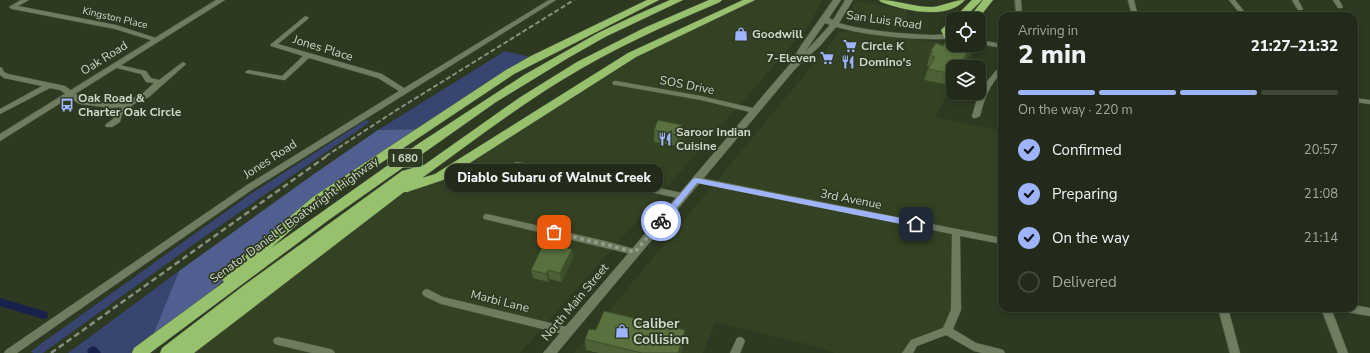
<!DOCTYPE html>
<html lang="en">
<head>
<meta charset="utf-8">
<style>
  body { margin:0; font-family:"Nunito Sans",sans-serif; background:#2a3322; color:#f1f3f6; height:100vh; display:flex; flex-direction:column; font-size:15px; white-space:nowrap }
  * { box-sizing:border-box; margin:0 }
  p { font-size:13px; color:#a2a7a2 }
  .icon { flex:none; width:22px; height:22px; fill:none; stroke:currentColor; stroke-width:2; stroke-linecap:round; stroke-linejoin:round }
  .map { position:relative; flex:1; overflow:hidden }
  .drawer { position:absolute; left:998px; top:12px; width:360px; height:300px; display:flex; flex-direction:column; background:#222b19; border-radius:12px; box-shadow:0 2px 6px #0003,0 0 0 1px #3f4738 }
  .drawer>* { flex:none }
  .fabs { position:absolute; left:946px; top:12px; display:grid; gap:8px }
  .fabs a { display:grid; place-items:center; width:40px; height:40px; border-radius:8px; background:#222b19; box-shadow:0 2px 6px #0003,0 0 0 1px #3f4738; font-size:20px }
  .pin { position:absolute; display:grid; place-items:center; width:34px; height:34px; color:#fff; margin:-17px; border-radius:8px; box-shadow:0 2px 6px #0006 }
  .courier { position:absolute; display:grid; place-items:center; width:40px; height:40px; margin:-20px; border:3px solid #9db4fd; border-radius:50%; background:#fff; color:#222; box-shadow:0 1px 5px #0007 }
  .bubble { position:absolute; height:28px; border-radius:12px; background:#222b19; box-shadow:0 2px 6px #0003,0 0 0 1px #3f4738; font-size:13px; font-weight:800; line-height:28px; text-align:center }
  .summary em { font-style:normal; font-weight:800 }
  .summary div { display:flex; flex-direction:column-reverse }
  .summary { display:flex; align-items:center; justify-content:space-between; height:68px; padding:0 20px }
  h1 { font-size:26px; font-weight:800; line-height:30px }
  .bar { display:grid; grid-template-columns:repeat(4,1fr); gap:6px 4px; align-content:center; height:48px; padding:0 20px }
  .bar i { height:5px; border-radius:3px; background:#3f4738 }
  .bar .on { background:#9db4fd }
  .bar p { grid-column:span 4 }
  ol { padding:0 20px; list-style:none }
  li { display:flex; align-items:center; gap:12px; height:44px }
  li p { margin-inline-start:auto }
  li .icon { padding:4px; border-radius:50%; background:#9db4fd; color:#111; stroke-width:4 }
  li:last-child { color:#a2a7a2 }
  li i { width:22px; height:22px; border:2px solid #3f4738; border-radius:50% }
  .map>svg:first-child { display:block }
</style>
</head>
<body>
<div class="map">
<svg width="1370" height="353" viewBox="0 0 1370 353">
  <rect width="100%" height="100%" fill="#2d3921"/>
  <g fill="#334223">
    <polygon points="754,0 823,0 808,26 752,91 520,353 183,353 394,193 439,177 632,55"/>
    <polygon points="855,1 907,10 906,27 857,19 852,13"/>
    <polygon points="847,31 977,47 965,67 953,67 953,87 935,117 1002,131 1002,241 956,232 956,310 947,331 914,343 907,353 835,353 806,344 715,322 703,353 574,353 839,33"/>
  </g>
  <g fill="#384571">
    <polygon points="505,51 535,58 424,129 378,130"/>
    <polygon points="366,120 370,122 201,239 43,353 33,353 31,351 249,195"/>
    <polygon points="179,271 149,345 139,353 68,353"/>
  </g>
  <polygon fill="#515f90" points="424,129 317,200 149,345 179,271 314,174 378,130"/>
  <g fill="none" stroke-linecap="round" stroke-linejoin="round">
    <g fill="#17214c" fill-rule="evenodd">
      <polygon points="0,298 47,312 48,315 47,318 43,319 0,306"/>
      <polygon points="93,346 97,348 101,353 88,353 87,351 89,348"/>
    </g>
    <g stroke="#4c5741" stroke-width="1">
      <g id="minor">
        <polygon points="21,0 29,0 18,6 116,25 159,39 160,40 157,42 115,29 12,9 9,7"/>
        <polygon points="549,0 556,0 253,189 17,353 4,353 6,350 247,185 399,91 378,78 309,58 285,80 283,80 246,73 245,72 248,70 282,76 303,56 271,46 270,45 304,17 306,16 309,18 278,44 382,74 404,88"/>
        <polygon points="1015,0 1021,0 1022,16 1016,16"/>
        <polygon points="1128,0 1134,0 1138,16 1132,16"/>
        <polygon points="1229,0 1235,0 1248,16 1242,16"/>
        <polygon points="1292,0 1298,0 1303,9 1302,10 1298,10"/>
        <polygon points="1333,0 1339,0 1343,7 1342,8 1338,8"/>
        <polygon points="979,40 1002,44 1002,48 979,44"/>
        <polygon points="183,62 186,64 185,65 149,97 134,104 122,114 120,122 112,127 106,127 105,125 113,119 115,111 122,107 111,108 79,104 60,90 50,88 0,114 0,109 42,86 4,78 0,75 0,67 2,68 4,72 8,74 65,86 84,100 111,104 128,101 143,93 154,83 146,82 141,74 113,67 112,66 113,65 115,64 146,71 151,78 159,80"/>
        <path d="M1002,65V72C989,86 985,97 980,116L976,118H973L972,116L977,99L983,86L1000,66Z"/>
        <polygon points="614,81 616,81 701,96 757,109 758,111 754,113 701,100 616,85 614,85 612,83"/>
        <polygon points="1354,98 1370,100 1370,104 1354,102"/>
        <polygon points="517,162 608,177 682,193 686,196 682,199 608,183 514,167 513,165 514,163"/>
        <polygon points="696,177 1002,238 1002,244 960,236 961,310 953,329 976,343 1000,349 1003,350 1005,353 982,353 974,351 946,335 917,346 913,353 902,353 911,340 943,328 951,310 952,234 693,182 692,180"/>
        <polygon points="487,214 605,241 638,250 639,252 638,254 635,255 484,219 483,217 484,215"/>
        <polygon points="427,289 443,297 567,327 570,328 572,331 570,334 567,335 441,304 424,296 422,293 424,290"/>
        <polygon points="1354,305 1370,308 1370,316 1346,312 1343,311 1341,308 1354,308"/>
        <polygon points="1218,308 1228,308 1240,353 1230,353"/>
        <polygon points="1321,308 1331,308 1348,353 1338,353"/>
        <polygon points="278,337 330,349 333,350 335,353 312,353 278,345 275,344 273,341 275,338"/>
        <polygon points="740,337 743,338 745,341 740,353 730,353 737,338"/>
      </g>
    </g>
    <g stroke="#4c5741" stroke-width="1">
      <g id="secondary">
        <polygon points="216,0 225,0 0,141 0,134"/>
        <path d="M833,0H841L829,18L833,20L845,0H853L839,23L842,24C868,31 904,34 931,35C938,35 947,33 952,37L948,39C915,40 868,36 836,27L820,46L796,68L557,353H543L790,64L800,47ZM825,23L830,25L805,52Z"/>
      </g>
    </g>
    <g stroke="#4c5741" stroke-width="1">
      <g id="motorway">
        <polygon points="647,0 659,0 514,74 321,203 271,248 418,144 524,75 598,33 636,15 670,0 683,0 605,37 568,58 496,102 330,219 150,353 132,353 134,348 224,282 221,278 223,274 313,197 506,70 531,56"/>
        <path d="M709,0H722L720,2C666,25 612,49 562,80C513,110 468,145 422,178L435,174L628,53L743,0H755L636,57L443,180L407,192H404L194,353H160L162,348L243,286L402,171L424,165L519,98L577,62L644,28Z"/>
        <path d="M879,0C897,0 913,7 932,7C944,6 953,0 965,0C946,21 903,10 881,2Z"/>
        <polygon points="972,0 982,0 963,19 953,19"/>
        <polygon points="983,0 993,0 978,19 968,19"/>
        <polygon points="953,20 953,28 951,30 953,32 953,38 945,39 941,30 950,21"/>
      </g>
    </g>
    <use href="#minor" fill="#6e7c60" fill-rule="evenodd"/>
    <use href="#secondary" fill="#6e7c60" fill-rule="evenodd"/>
    <use href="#motorway" fill="#98c16d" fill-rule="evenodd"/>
    <polyline stroke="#87917e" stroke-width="2" stroke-dasharray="5 2.5" stroke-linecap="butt" points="326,156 395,111 574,0"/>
    <polyline stroke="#87917e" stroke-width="2.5" stroke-dasharray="6 3.5" stroke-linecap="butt" points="51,353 328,155"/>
  </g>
  <g fill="#4c6135">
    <polygon points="953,45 975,45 962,67 953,67 953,81 950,85 924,80 928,69 929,67 927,66 931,50 943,46"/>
    <polygon points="682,125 682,136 677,146 654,142 654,130"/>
    <polygon points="554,245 572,249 573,258 561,282 550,279 548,282 533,278 531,270"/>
    <polygon points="596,330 685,341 681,353 599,353 586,350 585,339"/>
  </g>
  <g fill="#3e4f2b">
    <polygon points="972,45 975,45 962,67 958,67"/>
    <polygon points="953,76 953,81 950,85"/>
    <polygon points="682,125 682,136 677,146 677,135"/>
    <polygon points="572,249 573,258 561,282 560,273"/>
    <polygon points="548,270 550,279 548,282 546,274"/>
    <polygon points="685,330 685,341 681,353 678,353"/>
  </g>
  <g fill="#58713e" stroke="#3e4f2b">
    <polygon points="951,33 953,33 953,45 972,45 958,67 953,67 953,74 928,69 935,57 930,55 933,51 931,50 936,43 943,46"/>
    <polygon points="658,120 682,125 677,135 654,130"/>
    <polygon points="545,241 553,243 553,245 572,249 560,273 548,270 546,274 531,270"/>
    <polygon points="604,311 685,330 678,353 642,353 585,339 589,329 596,330"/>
  </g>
  <polygon fill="#9db4fd" points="696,178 916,221 920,224 916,227 697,183 664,223 659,223 659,219 693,179"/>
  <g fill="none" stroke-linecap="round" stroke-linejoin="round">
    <polyline stroke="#969f8d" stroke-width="4" stroke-dasharray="0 7.2" points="554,232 635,252 661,221"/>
  </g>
  <defs>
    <g id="shop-bare" transform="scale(1.08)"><path d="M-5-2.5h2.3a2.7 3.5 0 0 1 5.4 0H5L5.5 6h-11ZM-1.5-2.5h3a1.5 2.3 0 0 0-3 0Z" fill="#9db4fd" stroke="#2d3921" stroke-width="2.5" paint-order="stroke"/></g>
    <g id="supermarket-bare" transform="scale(1.08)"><path d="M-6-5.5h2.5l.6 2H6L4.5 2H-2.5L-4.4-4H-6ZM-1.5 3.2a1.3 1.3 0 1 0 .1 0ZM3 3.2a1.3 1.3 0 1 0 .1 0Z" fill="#9db4fd" stroke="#2d3921" stroke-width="2.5" paint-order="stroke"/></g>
    <g id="restaurant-bare" transform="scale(1.08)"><path d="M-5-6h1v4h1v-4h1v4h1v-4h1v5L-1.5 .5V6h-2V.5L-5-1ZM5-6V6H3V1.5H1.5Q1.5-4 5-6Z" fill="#9db4fd" stroke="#2d3921" stroke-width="2.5" paint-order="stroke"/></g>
    <g id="bus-bare" transform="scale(1.08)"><path d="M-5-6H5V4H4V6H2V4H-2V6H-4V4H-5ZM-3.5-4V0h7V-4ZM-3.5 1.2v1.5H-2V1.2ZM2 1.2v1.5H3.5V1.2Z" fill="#9db4fd" stroke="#2d3921" stroke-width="2.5" paint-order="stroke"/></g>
  </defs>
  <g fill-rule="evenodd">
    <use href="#shop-bare" x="741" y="34"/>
    <use href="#supermarket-bare" x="850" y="46"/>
    <use href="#supermarket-bare" x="827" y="58"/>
    <use href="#restaurant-bare" x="848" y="62"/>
    <use href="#bus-bare" x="67" y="105"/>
    <use href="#restaurant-bare" x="665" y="139"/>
    <use href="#shop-bare" x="622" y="331"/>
  </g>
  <g text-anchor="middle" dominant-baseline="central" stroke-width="3.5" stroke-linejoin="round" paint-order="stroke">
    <g font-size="10" fill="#ced6c7" stroke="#2d3921">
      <text transform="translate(115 18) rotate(13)">Kingston Place</text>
    </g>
    <rect fill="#2d3921" stroke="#9ea795" stroke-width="1" x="388" y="149" width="34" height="18" rx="3"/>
    <g font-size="11" font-weight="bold" fill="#ced6c7">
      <text x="405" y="158">I 680</text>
    </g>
    <g font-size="12" fill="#ced6c7" stroke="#2d3921">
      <text transform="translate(884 20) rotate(8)">San Luis Road</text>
      <text transform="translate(323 48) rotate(17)">Jones Place</text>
      <text transform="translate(104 58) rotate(-32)">Oak Road</text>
      <text transform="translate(687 85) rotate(11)">SOS Drive</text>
      <text transform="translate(270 159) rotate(-33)">Jones Road</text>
      <text transform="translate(851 199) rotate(11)">3rd Avenue</text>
      <text transform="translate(294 220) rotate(-36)">Senator Daniel E Boatwright Highway</text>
      <text transform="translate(500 301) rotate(14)">Marbi Lane</text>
      <text transform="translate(575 302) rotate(-50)">North Main Street</text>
    </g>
    <g font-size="12" font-weight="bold" fill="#ced6c7" stroke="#2d3921" text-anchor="start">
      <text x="752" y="34">Goodwill</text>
      <text x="861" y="46">Circle K</text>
      <text x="816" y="58" text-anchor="end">7-Eleven</text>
      <text x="859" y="62">Domino's</text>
      <text x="78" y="98">Oak Road &amp;<tspan x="78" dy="14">Charter Oak Circle</tspan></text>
      <text x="676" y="132">Saroor Indian<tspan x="676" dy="14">Cuisine</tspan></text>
    </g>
    <g font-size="14" font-weight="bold" fill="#ced6c7" stroke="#2d3921" text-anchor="start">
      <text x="633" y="323">Caliber<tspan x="633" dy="16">Collision</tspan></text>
    </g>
  </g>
</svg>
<div class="fabs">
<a><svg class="icon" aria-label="locate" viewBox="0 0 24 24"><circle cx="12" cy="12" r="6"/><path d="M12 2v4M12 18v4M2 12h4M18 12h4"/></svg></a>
<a><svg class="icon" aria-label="layers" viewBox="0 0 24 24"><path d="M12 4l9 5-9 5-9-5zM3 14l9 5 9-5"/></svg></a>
</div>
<div class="pin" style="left:554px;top:232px;background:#ea580c"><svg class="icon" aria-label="bag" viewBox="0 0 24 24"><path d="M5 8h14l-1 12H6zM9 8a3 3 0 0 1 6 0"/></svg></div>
<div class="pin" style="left:916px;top:224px;background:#1f2937"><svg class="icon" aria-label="home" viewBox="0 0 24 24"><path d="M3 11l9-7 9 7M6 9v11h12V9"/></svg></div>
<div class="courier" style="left:661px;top:221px"><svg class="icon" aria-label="bike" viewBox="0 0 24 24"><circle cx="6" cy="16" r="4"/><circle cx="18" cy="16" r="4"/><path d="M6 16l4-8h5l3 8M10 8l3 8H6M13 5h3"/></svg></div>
<div class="bubble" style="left:445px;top:164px;width:218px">Diablo Subaru of Walnut Creek</div>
<section class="drawer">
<div class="summary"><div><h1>2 min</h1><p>Arriving in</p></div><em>21:27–21:32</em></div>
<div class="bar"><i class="on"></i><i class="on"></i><i class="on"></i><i></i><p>On the way · 220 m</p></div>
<ol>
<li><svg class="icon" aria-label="check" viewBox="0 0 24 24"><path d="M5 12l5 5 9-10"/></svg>Confirmed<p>20:57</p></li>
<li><svg class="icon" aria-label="check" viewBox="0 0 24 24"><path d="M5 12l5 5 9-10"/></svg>Preparing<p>21:08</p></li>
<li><svg class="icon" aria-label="check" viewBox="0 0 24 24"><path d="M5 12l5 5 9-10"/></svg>On the way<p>21:14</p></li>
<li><i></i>Delivered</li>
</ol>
</section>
</div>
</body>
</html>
